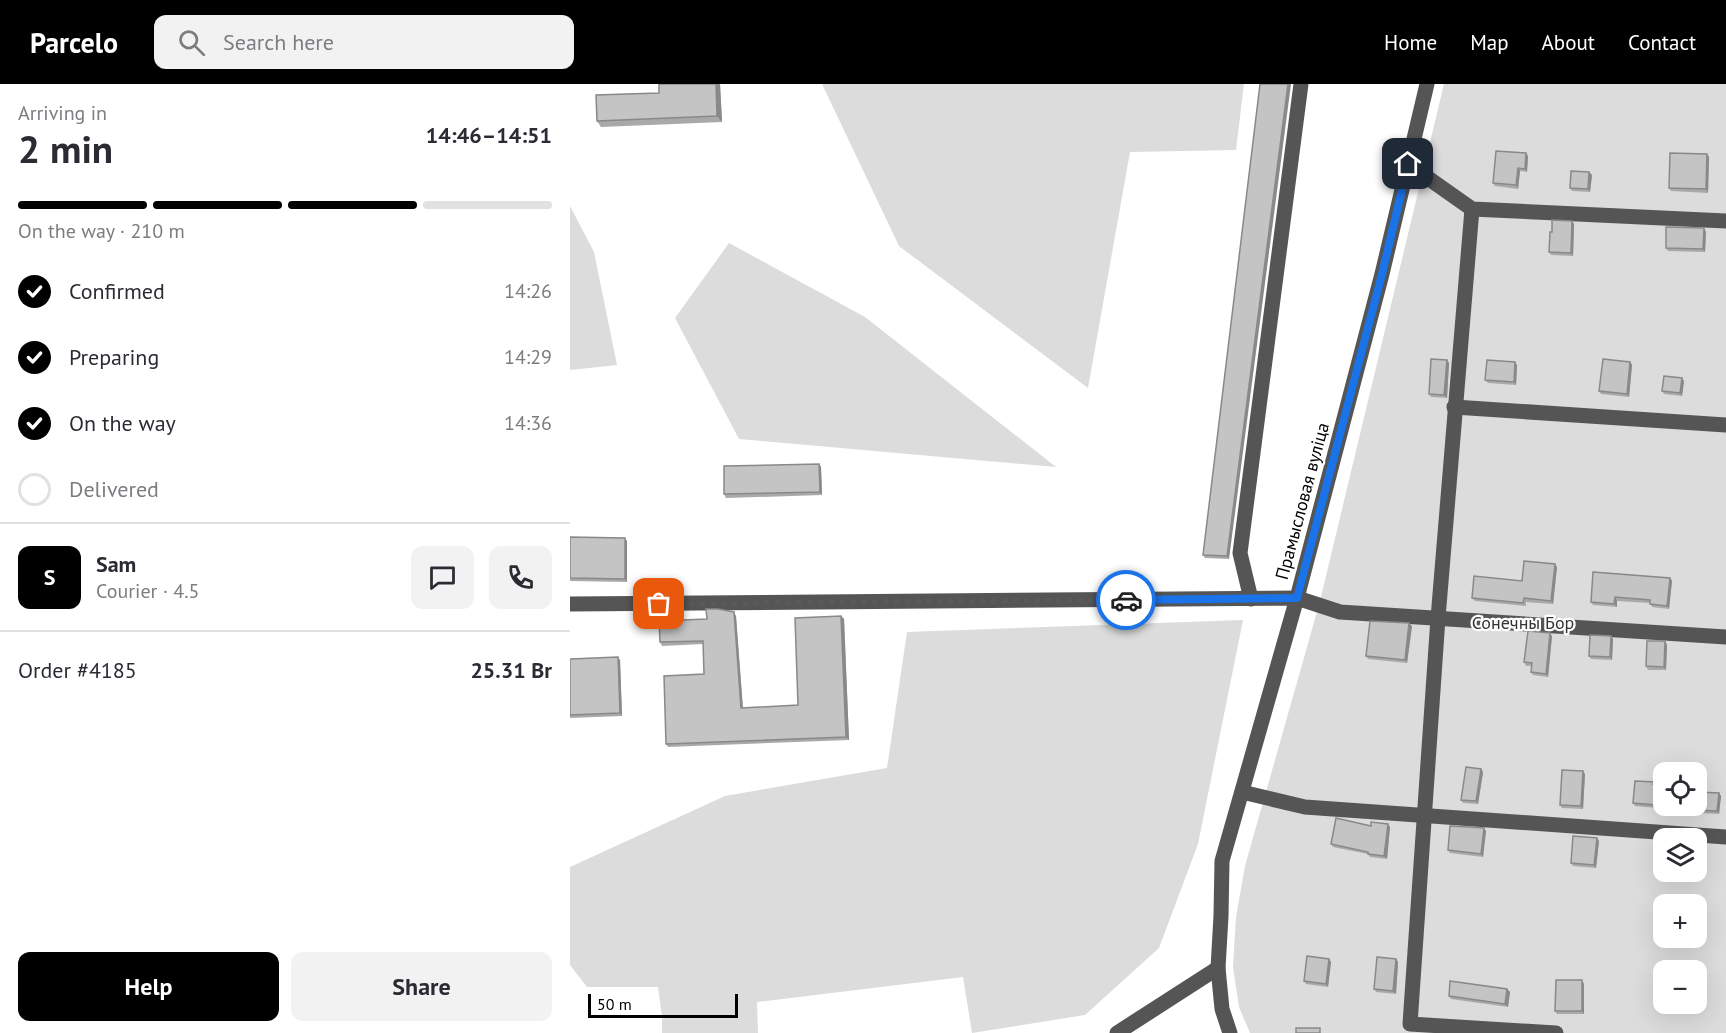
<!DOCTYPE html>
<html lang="en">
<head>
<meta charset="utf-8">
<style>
  body { margin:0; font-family:"PT Sans",sans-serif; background:#f2f2f3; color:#2b2b33; height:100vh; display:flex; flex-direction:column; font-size:22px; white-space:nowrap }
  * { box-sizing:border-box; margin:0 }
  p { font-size:20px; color:#7c7c81 }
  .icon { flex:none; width:33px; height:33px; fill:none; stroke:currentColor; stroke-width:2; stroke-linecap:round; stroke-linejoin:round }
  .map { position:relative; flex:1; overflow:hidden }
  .side { display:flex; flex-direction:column; background:#fff; width:570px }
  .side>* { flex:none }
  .controls { position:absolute; left:1083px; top:678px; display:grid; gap:12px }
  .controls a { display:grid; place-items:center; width:54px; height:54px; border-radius:12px; background:#fff; box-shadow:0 6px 24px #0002; font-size:30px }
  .scale { position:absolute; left:18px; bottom:15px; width:150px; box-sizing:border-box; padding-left:6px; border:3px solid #000; border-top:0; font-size:16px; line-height:21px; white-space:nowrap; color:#000; -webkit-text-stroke:4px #fff; paint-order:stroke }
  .pin { position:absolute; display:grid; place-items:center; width:51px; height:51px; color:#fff; margin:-26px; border-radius:12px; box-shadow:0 3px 9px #0006 }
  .courier { position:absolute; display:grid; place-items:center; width:60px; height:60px; margin:-30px; border:4px solid #1a73e8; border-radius:50%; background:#fff; color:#222; box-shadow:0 2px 8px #0007 }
  .headline em { font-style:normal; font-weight:700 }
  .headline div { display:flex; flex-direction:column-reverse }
  .headline { display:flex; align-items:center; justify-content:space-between; height:102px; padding:0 18px }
  h1 { font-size:39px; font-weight:700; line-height:45px }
  .bar { display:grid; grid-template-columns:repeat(4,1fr); gap:9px 6px; align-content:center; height:72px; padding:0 18px }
  .bar i { height:8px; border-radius:4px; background:#e1e1e2 }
  .bar .current { background:#000 }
  .bar p { grid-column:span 4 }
  .line { display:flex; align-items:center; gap:15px; padding:0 18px; border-top:2px solid #e1e1e2 }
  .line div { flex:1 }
  .round { display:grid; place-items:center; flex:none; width:63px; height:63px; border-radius:12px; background:#f2f2f3 }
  ol { padding:0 18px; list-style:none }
  li { display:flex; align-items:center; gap:18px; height:66px }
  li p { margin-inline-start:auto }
  li .icon { padding:6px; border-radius:50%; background:#000; color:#fff; stroke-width:4 }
  li:last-child { color:#7c7c81 }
  li i { width:33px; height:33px; border:3px solid #e1e1e2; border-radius:50% }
  .button { display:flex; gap:12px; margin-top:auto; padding:12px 18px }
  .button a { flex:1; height:69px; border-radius:12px; background:#000; color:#fff; font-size:24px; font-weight:700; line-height:69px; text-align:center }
  .button a+a { background:#f2f2f3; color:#2b2b33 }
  header { display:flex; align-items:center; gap:36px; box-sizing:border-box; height:84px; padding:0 30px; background:#000; color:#fff }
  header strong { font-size:28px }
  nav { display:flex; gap:33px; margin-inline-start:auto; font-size:21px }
  .search { width:420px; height:54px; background:#f2f2f3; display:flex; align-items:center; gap:15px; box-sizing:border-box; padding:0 21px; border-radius:12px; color:#7c7c81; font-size:22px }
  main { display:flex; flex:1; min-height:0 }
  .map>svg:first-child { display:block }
</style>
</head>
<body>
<header>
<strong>Parcelo</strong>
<div class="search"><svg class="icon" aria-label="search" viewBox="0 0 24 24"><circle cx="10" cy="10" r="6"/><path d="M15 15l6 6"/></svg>Search here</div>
<nav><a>Home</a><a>Map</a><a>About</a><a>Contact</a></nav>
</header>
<main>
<section class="side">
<div class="headline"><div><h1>2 min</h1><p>Arriving in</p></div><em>14:46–14:51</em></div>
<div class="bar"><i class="current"></i><i class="current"></i><i class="current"></i><i></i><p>On the way · 210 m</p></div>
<ol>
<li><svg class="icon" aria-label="check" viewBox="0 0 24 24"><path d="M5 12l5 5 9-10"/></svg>Confirmed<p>14:26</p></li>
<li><svg class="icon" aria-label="check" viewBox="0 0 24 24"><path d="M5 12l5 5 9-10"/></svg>Preparing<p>14:29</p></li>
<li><svg class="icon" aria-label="check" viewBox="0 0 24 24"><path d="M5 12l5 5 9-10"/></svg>On the way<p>14:36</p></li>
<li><i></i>Delivered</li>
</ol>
<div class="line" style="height:108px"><b class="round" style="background:#000;color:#fff">S</b><div><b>Sam</b><p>Courier · 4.5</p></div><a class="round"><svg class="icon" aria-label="chat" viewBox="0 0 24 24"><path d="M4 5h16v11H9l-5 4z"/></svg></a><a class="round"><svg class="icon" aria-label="phone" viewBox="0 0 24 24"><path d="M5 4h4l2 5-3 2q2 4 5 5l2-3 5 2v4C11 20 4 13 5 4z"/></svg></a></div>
<div class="line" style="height:78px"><div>Order #4185</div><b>25.31 Br</b></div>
<div class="button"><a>Help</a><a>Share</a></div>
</section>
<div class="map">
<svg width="1156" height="949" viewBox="0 0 1156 949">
  <rect width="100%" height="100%" fill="#fff"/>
  <g fill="#dcdcdc" fill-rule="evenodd">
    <polygon points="252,0 674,0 666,66 560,68 518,304 329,162"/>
    <path d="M874,0H1156V949H680L669,923L663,883L666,833L675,782L750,517ZM1094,688H1126V722H1094ZM1094,754H1126V788H1094ZM1094,820H1126V854H1094ZM1094,886H1126V920H1094Z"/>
    <polygon points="0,122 24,168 47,281 0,286"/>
    <polygon points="159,159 295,233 486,383 169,355 105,234"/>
    <polygon points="673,536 628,760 589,864 515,931 402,949 393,893 187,918 188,949 92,949 92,933 88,903 17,903 0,881 0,783 155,712 317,684 337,548"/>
  </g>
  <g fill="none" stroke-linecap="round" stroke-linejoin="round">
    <g stroke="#555" stroke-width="15">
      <polyline points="838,80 902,125 1156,137"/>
      <polyline points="902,125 868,534 840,940 986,949"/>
      <polyline points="884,323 1156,341"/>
      <polyline points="681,515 670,469 731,0"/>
      <polyline points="0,520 727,514 770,528 1156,553"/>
      <polyline points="672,708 735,723 1156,753"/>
      <polyline points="547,949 648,884"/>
      <polyline points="660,949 652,925 648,884 651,832 652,777 727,514 812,190 857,0"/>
    </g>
  </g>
  <g fill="#a9a9a9">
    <polygon points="150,0 152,38 31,43 27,37 89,9"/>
    <polygon points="690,0 659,475 635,474 633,471"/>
    <polygon points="1137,70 1139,73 1138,109 1101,107 1099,104"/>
    <polygon points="958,72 957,88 950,87 948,105 925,102 923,99"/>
    <polygon points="1019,88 1022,91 1020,108 1002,107 1000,104"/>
    <polygon points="1002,137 1004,140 1003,172 981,171 979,168 982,148"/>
    <polygon points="1136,148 1135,168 1098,167 1096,164"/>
    <polygon points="877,276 879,279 877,314 861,313 859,310"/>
    <polygon points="1060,278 1062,281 1059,313 1031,310 1029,307"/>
    <polygon points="947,281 946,301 918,299 915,296"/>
    <polygon points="1114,297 1112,312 1094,310 1092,307"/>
    <polygon points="249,380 251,383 252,411 156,414 154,410"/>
    <polygon points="0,453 57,457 57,498 0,497"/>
    <polygon points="987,483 983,520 956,518 956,522 905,517 902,514"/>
    <polygon points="1100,494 1102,497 1099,525 1082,523 1080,519 1047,517 1047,523 1023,521 1021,518"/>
    <polygon points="166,532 173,624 228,621 271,532 274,535 279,656 98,663 96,660 134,590 133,560 92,562 90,558 137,535"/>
    <polygon points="842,542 837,579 798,575 796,572"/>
    <polygon points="982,552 978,593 963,591 961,588 961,582 956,582 954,578"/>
    <polygon points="1041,552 1043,555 1042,576 1021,575 1019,572"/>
    <polygon points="1095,557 1097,561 1096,586 1078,586 1076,582"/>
    <polygon points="0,575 50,576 52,632 0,634"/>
    <polygon points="911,685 913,688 908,720 893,719 891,716"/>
    <polygon points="1015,690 1013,725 992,724 990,721"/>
    <polygon points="1084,698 1089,703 1088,724 1065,722 1063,719"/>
    <polygon points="1149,709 1151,712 1149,730 1128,729 1125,726"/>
    <polygon points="801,742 820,743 817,775 800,773 798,770 763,763 761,760"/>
    <polygon points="916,747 913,773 880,769 878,766"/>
    <polygon points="1029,757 1026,784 1003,782 1001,779"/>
    <polygon points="759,875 761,878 758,903 736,900 734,897"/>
    <polygon points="826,875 828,878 826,910 806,908 804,905"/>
    <polygon points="1014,900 1014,930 987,930 985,927"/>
    <polygon points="937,905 940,908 938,923 881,915 879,912"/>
  </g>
  <g fill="#898989">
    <polygon points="146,0 150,0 152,38 147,32"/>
    <polygon points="718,0 721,0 659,475 657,472"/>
    <polygon points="956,69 958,72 957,88 955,85"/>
    <polygon points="1137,70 1139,73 1138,109 1136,105"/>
    <polygon points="948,84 950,87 948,105 946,101"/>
    <polygon points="1019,88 1022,91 1020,108 1018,105"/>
    <polygon points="1002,137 1004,140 1003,172 1001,169"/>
    <polygon points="1134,144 1136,148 1135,168 1133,165"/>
    <polygon points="877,276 879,279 877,314 874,311"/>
    <polygon points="945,278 947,281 946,301 944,298"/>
    <polygon points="1060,278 1062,281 1059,313 1057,310"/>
    <polygon points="1112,294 1114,297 1112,312 1110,309"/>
    <polygon points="249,380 251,383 252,411 250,408"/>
    <polygon points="55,454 57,457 57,498 55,495"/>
    <polygon points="985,480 987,483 983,520 981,517"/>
    <polygon points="1100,494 1102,497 1099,525 1097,522"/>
    <polygon points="1045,513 1047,517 1047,523 1044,520"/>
    <polygon points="164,528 166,532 173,627 171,624"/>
    <polygon points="271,532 274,535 279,656 276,653"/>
    <polygon points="839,539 842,542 837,579 835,576"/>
    <polygon points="980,549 982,552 978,593 976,590"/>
    <polygon points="1041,552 1043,555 1042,576 1040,573"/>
    <polygon points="1095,557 1097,561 1096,586 1094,583"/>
    <polygon points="48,573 50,576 52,632 50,629"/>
    <polygon points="911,685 913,688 908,720 906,717"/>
    <polygon points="1013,687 1015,690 1013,725 1011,722"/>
    <polygon points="1087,700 1089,703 1088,724 1086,721"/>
    <polygon points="1149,709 1151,712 1149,730 1147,727"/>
    <polygon points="818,740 820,743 817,775 814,772"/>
    <polygon points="914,744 916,747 913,773 911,770"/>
    <polygon points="1027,754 1029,757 1026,784 1024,781"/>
    <polygon points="759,875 761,878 758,903 756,900"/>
    <polygon points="826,875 828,878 826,910 823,907"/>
    <polygon points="1012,896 1014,900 1014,930 1012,927"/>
    <polygon points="937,905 940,908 938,923 935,920"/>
  </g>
  <g fill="#c4c4c4" stroke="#898989" stroke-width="1.5">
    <polygon points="89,0 146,0 147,32 27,37 26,11 89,9"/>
    <polygon points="690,0 718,0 657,472 633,471"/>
    <polygon points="926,67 956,69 955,85 948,84 946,101 923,99"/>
    <polygon points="1100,69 1137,70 1136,105 1099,104"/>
    <polygon points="1001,87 1019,88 1018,105 1000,104"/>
    <polygon points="982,136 1002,137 1001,169 979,168 980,148 982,148"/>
    <polygon points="1096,143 1134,144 1133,165 1096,164"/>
    <polygon points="861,275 877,276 874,311 859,310"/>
    <polygon points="1033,275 1060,278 1057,310 1029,307"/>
    <polygon points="917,276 945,278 944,298 915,296"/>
    <polygon points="1094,292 1112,294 1110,309 1092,307"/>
    <polygon points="249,380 250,408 154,410 154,382"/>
    <polygon points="0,453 55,454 55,495 0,494"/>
    <polygon points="954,477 985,480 981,517 954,514 953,519 902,514 904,492 952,497"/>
    <polygon points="1023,488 1100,494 1097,522 1080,520 1080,516 1045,513 1044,520 1021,518"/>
    <polygon points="136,525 148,525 164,528 171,624 228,621 225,534 271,532 276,653 96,660 94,592 134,590 133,557 90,558 89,537 137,535"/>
    <polygon points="800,537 839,539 835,576 796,572"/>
    <polygon points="958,547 980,549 976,590 961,588 962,579 954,578"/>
    <polygon points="1020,551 1041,552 1040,573 1019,572"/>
    <polygon points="1077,557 1095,557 1094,583 1076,582"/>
    <polygon points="48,573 50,629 0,631 0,575"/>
    <polygon points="896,683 911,685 906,717 891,716"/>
    <polygon points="992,686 1013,687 1011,722 990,721"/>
    <polygon points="1065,697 1084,698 1083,700 1087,700 1086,721 1063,719"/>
    <polygon points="1127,708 1149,709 1147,727 1125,726"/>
    <polygon points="766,734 801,742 801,738 818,740 814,772 798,770 798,768 761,760"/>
    <polygon points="880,742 914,744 911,770 878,766"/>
    <polygon points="1003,752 1027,754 1024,781 1001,779"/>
    <polygon points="737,872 759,875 756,900 734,897"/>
    <polygon points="807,873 826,875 823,907 804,905"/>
    <polygon points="986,896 1012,896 1012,927 985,927"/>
    <polygon points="880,897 937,905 935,920 879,912"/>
    <rect x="726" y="944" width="24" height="5"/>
  </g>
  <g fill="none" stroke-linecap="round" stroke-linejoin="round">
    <polyline stroke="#595959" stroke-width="6" stroke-dasharray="0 10.8" points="89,520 556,516"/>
    <polyline stroke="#1a73e8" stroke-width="8" points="556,516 727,514 812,190 838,80"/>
  </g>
  <g text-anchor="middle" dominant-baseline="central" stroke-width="4.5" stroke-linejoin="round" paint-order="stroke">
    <g font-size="18" fill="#000" stroke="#fff">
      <text transform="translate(732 417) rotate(-75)">Прамысловая вуліца</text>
    </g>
    <g font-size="18" fill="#333" stroke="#fff">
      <text x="953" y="538">Сонечны Бор</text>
    </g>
  </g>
</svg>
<div class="controls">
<a><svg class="icon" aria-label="locate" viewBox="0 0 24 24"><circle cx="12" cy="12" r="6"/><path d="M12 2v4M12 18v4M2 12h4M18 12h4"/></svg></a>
<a><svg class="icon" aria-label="layers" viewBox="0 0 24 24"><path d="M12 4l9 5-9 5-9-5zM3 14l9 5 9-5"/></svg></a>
<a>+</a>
<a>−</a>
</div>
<div class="scale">50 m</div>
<div class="pin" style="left:89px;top:520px;background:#ea580c"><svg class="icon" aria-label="bag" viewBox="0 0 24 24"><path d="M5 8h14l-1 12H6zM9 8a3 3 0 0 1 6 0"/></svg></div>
<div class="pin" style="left:838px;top:80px;background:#1f2937"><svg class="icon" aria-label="home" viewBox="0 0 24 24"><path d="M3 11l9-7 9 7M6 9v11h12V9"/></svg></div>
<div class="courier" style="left:556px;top:516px"><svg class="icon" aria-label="car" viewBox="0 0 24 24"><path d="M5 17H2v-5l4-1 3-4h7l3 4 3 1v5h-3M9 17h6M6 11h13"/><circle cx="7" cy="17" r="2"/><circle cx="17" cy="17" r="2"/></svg></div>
</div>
</main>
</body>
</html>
